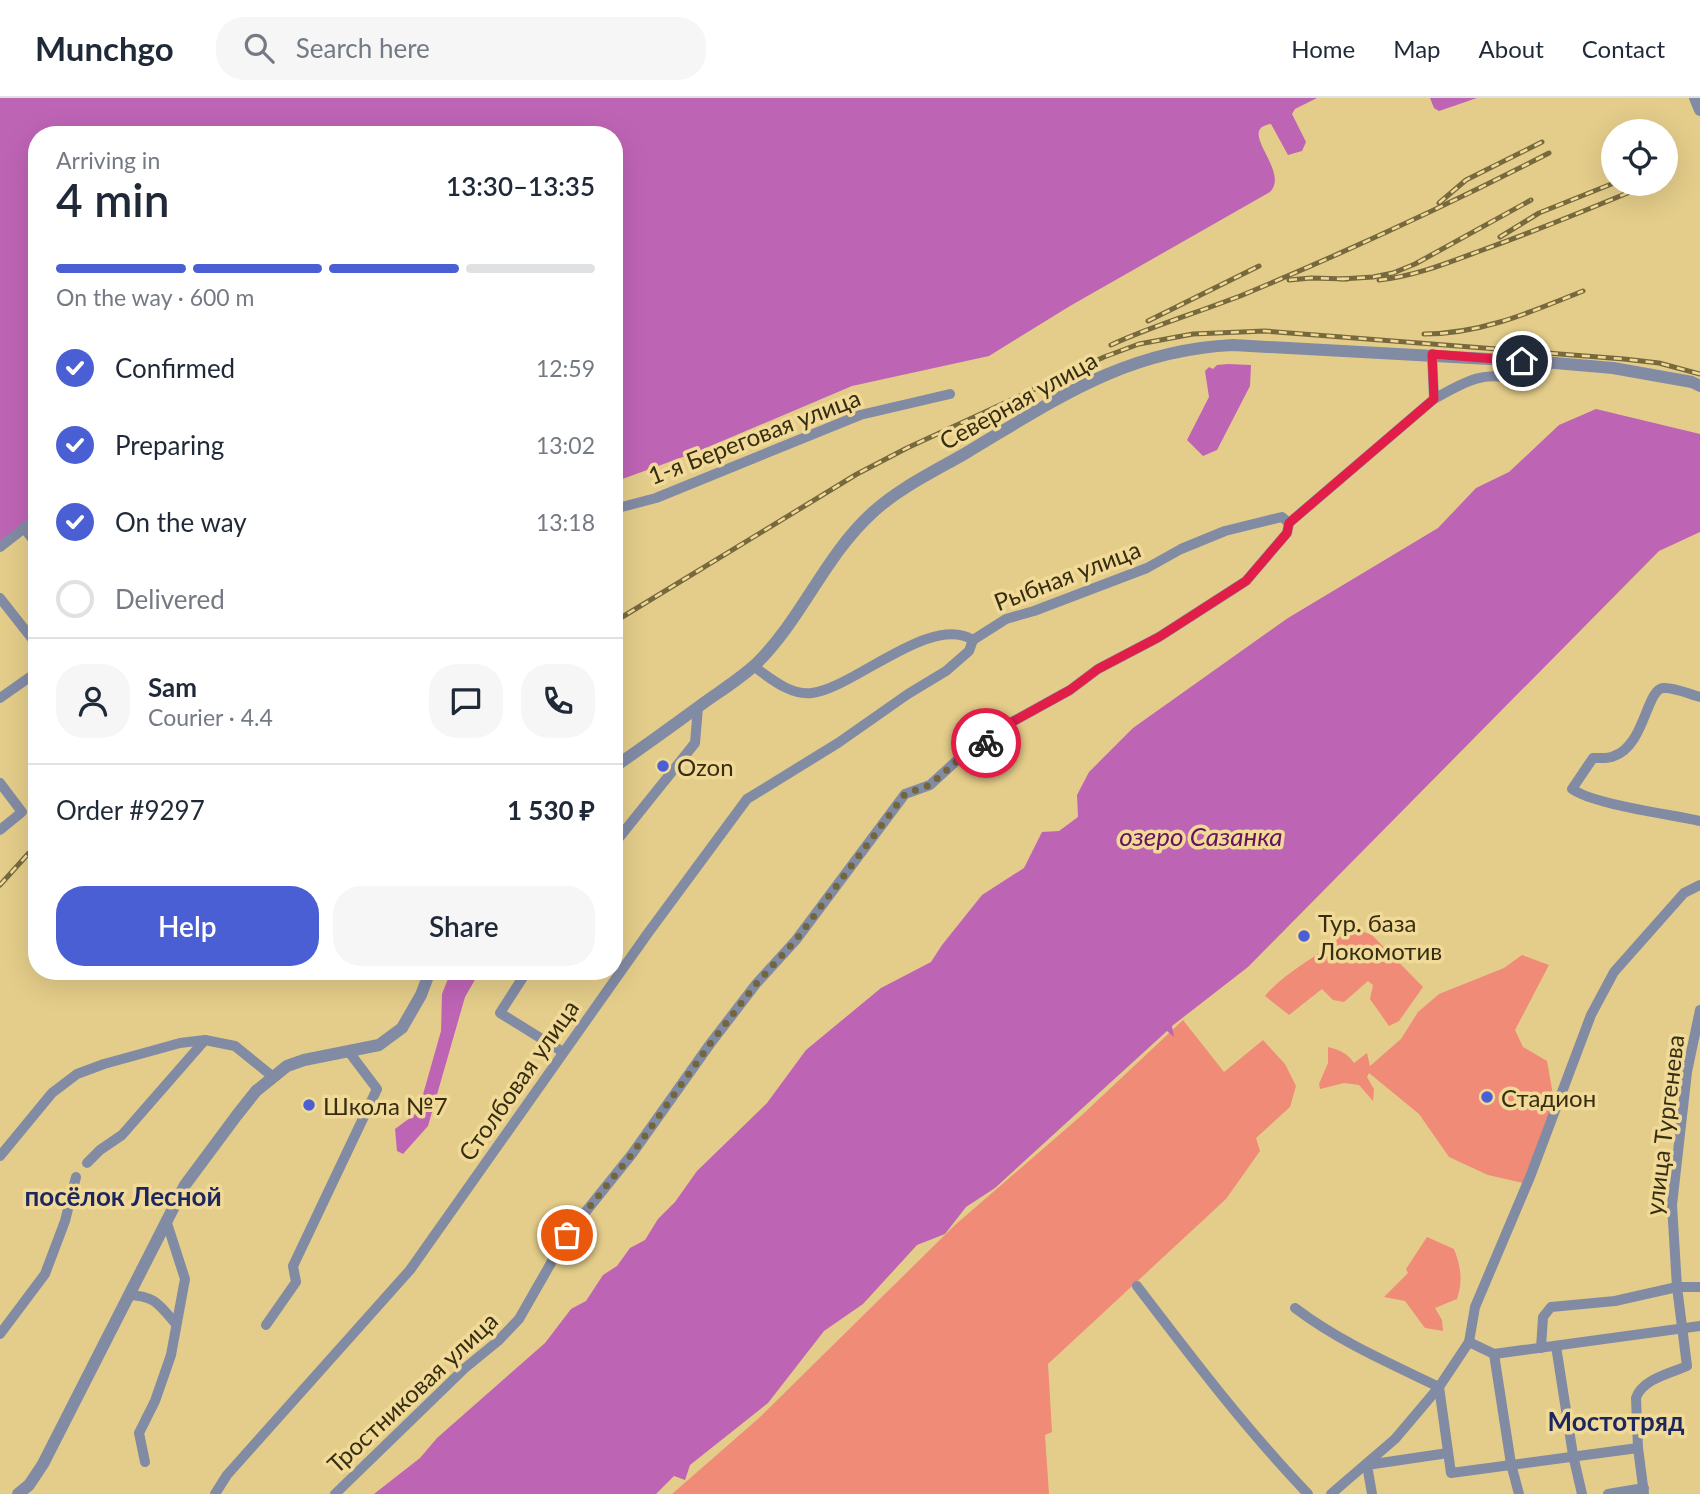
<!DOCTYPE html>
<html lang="en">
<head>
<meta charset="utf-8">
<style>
  body { margin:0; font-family:Lato,sans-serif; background:#f6f6f7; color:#1f2937; height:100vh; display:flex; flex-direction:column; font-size:26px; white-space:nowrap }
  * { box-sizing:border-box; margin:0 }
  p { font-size:23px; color:#747a83 }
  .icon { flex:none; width:38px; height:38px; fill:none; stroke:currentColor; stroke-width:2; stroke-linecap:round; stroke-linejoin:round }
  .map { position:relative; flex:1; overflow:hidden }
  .drawer { position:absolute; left:28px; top:28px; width:595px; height:854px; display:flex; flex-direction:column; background:#fff; border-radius:28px; box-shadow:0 7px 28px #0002 }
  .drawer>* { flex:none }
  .buttons { position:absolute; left:1601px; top:21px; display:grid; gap:14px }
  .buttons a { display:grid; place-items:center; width:77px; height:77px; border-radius:50%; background:#fff; box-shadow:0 7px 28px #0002; font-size:35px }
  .pin { position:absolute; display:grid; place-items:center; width:60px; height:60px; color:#fff; margin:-30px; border:4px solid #fff; border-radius:50%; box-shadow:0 2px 7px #0007 }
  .courier { position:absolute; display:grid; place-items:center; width:70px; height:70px; margin:-35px; border:5px solid #e11d48; border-radius:50%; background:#fff; color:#222; box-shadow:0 2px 9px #0007 }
  .head em { font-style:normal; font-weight:600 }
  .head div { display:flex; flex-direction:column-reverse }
  .head { display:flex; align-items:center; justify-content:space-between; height:119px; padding:0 28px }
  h1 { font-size:46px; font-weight:600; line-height:52px }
  .bar { display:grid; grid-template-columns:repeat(4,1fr); gap:10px 7px; align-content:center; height:84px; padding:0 28px }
  .bar i { height:9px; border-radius:5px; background:#e0e1e3 }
  .bar .current { background:#4a5fd3 }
  .bar p { grid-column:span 4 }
  .line { display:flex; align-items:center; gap:18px; padding:0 28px; border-top:2px solid #e0e1e3 }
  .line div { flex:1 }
  .round { display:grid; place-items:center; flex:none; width:74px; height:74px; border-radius:28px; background:#f6f6f7 }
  ol { padding:0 28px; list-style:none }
  li { display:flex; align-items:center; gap:21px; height:77px }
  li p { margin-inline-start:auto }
  li .icon { padding:7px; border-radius:50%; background:#4a5fd3; color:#fff; stroke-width:4 }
  li:last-child { color:#747a83 }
  li i { width:38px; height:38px; border:4px solid #e0e1e3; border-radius:50% }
  .action { display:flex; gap:14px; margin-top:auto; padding:14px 28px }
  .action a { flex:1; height:80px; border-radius:28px; background:#4a5fd3; color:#fff; font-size:28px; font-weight:600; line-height:80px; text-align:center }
  .action a+a { background:#f6f6f7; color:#1f2937 }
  header { display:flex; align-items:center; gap:42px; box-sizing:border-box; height:98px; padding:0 35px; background:#fff; border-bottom:2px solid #e0e1e3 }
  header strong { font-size:33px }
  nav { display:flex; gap:38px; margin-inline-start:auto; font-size:24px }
  .search { width:490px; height:63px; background:#f6f6f7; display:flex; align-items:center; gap:18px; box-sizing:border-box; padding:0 24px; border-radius:28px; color:#747a83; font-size:26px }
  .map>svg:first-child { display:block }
</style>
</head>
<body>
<header>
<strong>Munchgo</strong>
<div class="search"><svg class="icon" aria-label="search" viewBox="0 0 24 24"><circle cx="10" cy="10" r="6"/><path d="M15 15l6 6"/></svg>Search here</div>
<nav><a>Home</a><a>Map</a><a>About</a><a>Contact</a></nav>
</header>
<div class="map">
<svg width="1700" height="1396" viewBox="0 0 1700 1396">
  <rect width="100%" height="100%" fill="#e4cd8a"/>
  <g fill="#f08b78">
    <path d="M1353,830L1372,837L1423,889L1399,923L1389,928L1370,901L1373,887L1368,883L1344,904L1333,902L1322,891L1289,917L1265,898C1281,878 1310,862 1331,847C1339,841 1344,833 1353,830Z"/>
    <path d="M1522,857L1549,867L1515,932L1523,949L1547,963L1554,1002L1523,1085L1488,1077L1449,1059L1419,1016L1369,975L1367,979L1374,991L1373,1003L1359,987L1344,985L1320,991L1319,986L1328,965V949C1340,952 1347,955 1354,965L1367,955L1370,968L1401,941L1418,914L1439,896L1504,870Z"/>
    <polygon points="1183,922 1224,974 1263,942 1285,966 1296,988 1290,1009 1256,1040 1260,1053 1226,1101 1048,1266 1052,1334 1045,1337 1049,1396 672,1396 759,1320 955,1127 1082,1017"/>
    <path d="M1427,1139L1454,1151C1461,1169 1463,1183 1457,1201L1435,1210L1442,1222L1443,1233L1425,1230L1405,1203L1384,1199L1408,1175L1406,1171Z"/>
  </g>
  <g fill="#be64b5">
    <path d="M0,0H1317L1295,11L1292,16L1306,44L1302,53L1288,57L1271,26C1235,31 1291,73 1270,94L1070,208L989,258L852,288L694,355L614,384V37H37V415L0,444Z"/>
    <polygon points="1430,0 1477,0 1439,13 1434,10"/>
    <polygon points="1228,266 1251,267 1250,288 1217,352 1203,358 1187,342 1209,299 1205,273 1209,269 1213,271 1217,267"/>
    <polygon points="1596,311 1700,336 1700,434 1659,453 1248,869 1172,928 1174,939 1167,933 995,1090 966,1109 945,1136 917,1147 863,1206 824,1233 768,1305 690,1367 685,1382 674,1378 656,1396 374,1396 420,1360 437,1340 545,1245 571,1211 586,1203 603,1177 617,1168 630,1150 645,1142 658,1121 675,1104 697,1073 767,1005 806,952 881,890 931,864 942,847 982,797 1024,770 1042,734 1059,733 1078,719 1077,697 1089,674 1133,630 1288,520 1438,430 1476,390 1509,374 1559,327"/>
    <polygon points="451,873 480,873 465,899 428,1028 403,1056 397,1053 395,1031 418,1014 441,933 442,896"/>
  </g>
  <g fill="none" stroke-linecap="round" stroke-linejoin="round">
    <g stroke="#828ba4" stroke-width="10">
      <path d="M1434,301C1461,286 1485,270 1516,283"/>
      <polyline points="614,411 656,400 860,317 950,296"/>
      <polyline points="24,430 37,447"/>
      <polyline points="0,449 37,420"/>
      <polyline points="0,500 37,547"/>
      <path d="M753,568C769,579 790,598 812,595C854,590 931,515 973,542L1006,521L1034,513L1147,470L1181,451L1225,433L1282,419L1289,425L1434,301L1432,256"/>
      <path d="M1700,599C1689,596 1674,589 1663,590C1646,592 1645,647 1614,658C1608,661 1599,660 1593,660L1572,691C1595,707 1669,716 1700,723"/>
      <polyline points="0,600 37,574"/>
      <polyline points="0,685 22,714 0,732"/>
      <polyline points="614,746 695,645 698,609"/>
      <polyline points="1700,787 1684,795 1614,874 1591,917 1530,1079 1475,1209 1469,1244 1494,1256 1700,1228"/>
      <polyline points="527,873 500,915 563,954"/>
      <polyline points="0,1058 52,995 77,976 104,966 180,945 205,942 235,948 272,978"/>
      <polyline points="87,1065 100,1052 122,1037 205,942"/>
      <path d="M1137,1188C1192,1260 1246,1331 1308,1396"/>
      <path d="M129,1197C156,1198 159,1207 176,1226"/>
      <path d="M1295,1210C1340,1244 1389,1265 1439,1289L1451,1375L1638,1350"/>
      <polyline points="266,1227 296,1184 293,1168 377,991 349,954"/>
      <polyline points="0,1236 45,1176 65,1123 76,1079"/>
      <polyline points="1556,1248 1573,1357 1582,1396"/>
      <polyline points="1541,1250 1543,1219 1551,1209 1615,1203 1677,1189 1700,1189"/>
      <polyline points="1494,1256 1511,1366 1519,1396"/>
      <polyline points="145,1364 139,1335 155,1303 171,1257 185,1181 166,1122"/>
      <polyline points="215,1396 227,1377 410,1172 648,835 747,701 838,645 908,596 946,573 969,553 973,542"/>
      <polyline points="335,1396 465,1270 498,1243 519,1221 567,1137 632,1056 710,946 756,886 796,842 905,696 930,687 965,655 1005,636 1012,624 1070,592 1098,571 1159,539 1246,483 1287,435 1289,425"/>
      <polyline points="1331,1396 1395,1341 1439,1289 1469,1244"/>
      <polyline points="1372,1396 1367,1367 1448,1355"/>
      <polyline points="1608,1396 1644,1390"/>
      <path d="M1644,1396L1638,1350L1636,1300C1642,1281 1671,1275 1687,1268L1677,1189L1672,1107L1687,974L1700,912"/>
    </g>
    <g stroke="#828ba4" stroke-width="12">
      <polyline points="1695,0 1700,12"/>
      <path d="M614,669C645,648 675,626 705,604C722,592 741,580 756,566C802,521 824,459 872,415C899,390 935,373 966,355C1055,302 1125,252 1233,247L1543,264L1613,270L1692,284L1700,288"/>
      <polyline points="18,1396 29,1387 43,1366 185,1087 237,1017 256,993 287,968 304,962 379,947 402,930 421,897 430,873"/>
    </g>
    <g stroke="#77693e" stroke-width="5">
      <g id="rail">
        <polyline points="1439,105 1466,82 1542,44"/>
        <polyline points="1500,139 1539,115 1614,85"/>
        <polyline points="1341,181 1373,179 1393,175 1415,166 1531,102"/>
        <polyline points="1289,182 1311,180 1348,181"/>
        <path d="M1379,182C1414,178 1445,166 1477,154C1535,133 1592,110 1649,86"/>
        <polyline points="1148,223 1259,168"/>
        <path d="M1424,236C1481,236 1531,214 1583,193"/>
        <path d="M1111,247C1154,227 1200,214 1245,196C1348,153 1450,106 1549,55"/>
        <polyline points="614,524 857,376 907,350 1104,259 1139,246 1193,236 1265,233 1624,261 1659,265 1700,276"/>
        <polyline points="0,787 37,746"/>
      </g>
    </g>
    <use href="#rail" stroke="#f1da97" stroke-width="2.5" stroke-dasharray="8" stroke-linecap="butt"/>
  </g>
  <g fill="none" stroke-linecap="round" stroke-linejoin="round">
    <polyline stroke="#74663c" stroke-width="7" stroke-dasharray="0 12.6" points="567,1137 632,1056 710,946 756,886 796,842 905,696 930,687 965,656 986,645"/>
    <polyline stroke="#e11d48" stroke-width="9" points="986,645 1004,636 1012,624 1070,592 1098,571 1159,539 1246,483 1287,435 1289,425 1434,301 1432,256 1522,263"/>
  </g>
  <g fill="#4a5fd3" stroke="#f1da97" stroke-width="2.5">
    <circle cx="663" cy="668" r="7"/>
    <circle cx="1304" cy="838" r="7"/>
    <circle cx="1487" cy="999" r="7"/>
    <circle cx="309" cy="1007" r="7"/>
  </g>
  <g text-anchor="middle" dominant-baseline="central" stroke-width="7" stroke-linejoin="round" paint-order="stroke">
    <g font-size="24" fill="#372e12" stroke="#f1da97">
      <text transform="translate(1018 302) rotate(-29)">Северная улица</text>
      <text transform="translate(754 338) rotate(-21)">1-я Береговая улица</text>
      <text transform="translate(1067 477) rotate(-21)">Рыбная улица</text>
      <text transform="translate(518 982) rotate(-55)">Столбовая улица</text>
      <text transform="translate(1664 1027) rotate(-83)">улица Тургенева</text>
      <text transform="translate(412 1294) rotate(-43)">Тростниковая улица</text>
    </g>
    <g font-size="24" fill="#372e12" stroke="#f1da97" text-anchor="start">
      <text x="677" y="668">Ozon</text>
      <text x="1318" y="824">Тур. база<tspan x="1318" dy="28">Локомотив</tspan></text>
      <text x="1501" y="999">Стадион</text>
      <text x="323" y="1007">Школа №7</text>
    </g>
    <g font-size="26" font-style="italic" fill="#661260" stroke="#f1da97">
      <text x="1201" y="738">озеро Сазанка</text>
    </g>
    <g font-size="26" font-weight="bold" fill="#1d275f" stroke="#f1da97">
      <text x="123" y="1098">посёлок Лесной</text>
      <text x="1616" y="1323">Мостотряд</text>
    </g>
  </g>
</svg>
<div class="buttons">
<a><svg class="icon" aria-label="locate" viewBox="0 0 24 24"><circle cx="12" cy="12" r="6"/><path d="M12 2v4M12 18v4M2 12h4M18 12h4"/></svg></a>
</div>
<div class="pin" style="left:567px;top:1137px;background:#ea580c"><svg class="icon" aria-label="bag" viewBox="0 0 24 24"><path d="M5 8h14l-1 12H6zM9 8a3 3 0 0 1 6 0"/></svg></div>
<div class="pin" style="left:1522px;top:263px;background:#1f2937"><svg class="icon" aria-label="home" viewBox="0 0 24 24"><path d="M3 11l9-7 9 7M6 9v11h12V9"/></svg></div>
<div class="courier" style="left:986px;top:645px"><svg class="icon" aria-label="bike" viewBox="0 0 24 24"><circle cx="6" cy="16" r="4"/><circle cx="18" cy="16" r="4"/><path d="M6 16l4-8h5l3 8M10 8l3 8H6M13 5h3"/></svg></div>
<section class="drawer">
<div class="head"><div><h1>4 min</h1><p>Arriving in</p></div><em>13:30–13:35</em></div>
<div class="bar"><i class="current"></i><i class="current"></i><i class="current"></i><i></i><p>On the way · 600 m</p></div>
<ol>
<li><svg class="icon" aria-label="check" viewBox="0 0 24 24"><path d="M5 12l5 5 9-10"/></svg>Confirmed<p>12:59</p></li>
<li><svg class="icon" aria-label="check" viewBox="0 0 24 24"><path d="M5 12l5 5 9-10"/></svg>Preparing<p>13:02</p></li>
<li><svg class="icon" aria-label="check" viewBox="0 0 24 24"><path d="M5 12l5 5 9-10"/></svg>On the way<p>13:18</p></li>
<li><i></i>Delivered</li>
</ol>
<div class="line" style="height:126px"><a class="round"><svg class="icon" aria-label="person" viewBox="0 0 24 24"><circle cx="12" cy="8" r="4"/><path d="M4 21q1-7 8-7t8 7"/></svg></a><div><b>Sam</b><p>Courier · 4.4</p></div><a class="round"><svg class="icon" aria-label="chat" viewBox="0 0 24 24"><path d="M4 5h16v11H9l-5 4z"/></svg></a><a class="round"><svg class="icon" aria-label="phone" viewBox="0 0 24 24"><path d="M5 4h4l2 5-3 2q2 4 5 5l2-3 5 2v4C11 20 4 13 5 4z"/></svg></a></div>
<div class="line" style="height:91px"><div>Order #9297</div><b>1 530 ₽</b></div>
<div class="action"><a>Help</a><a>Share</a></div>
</section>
</div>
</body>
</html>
